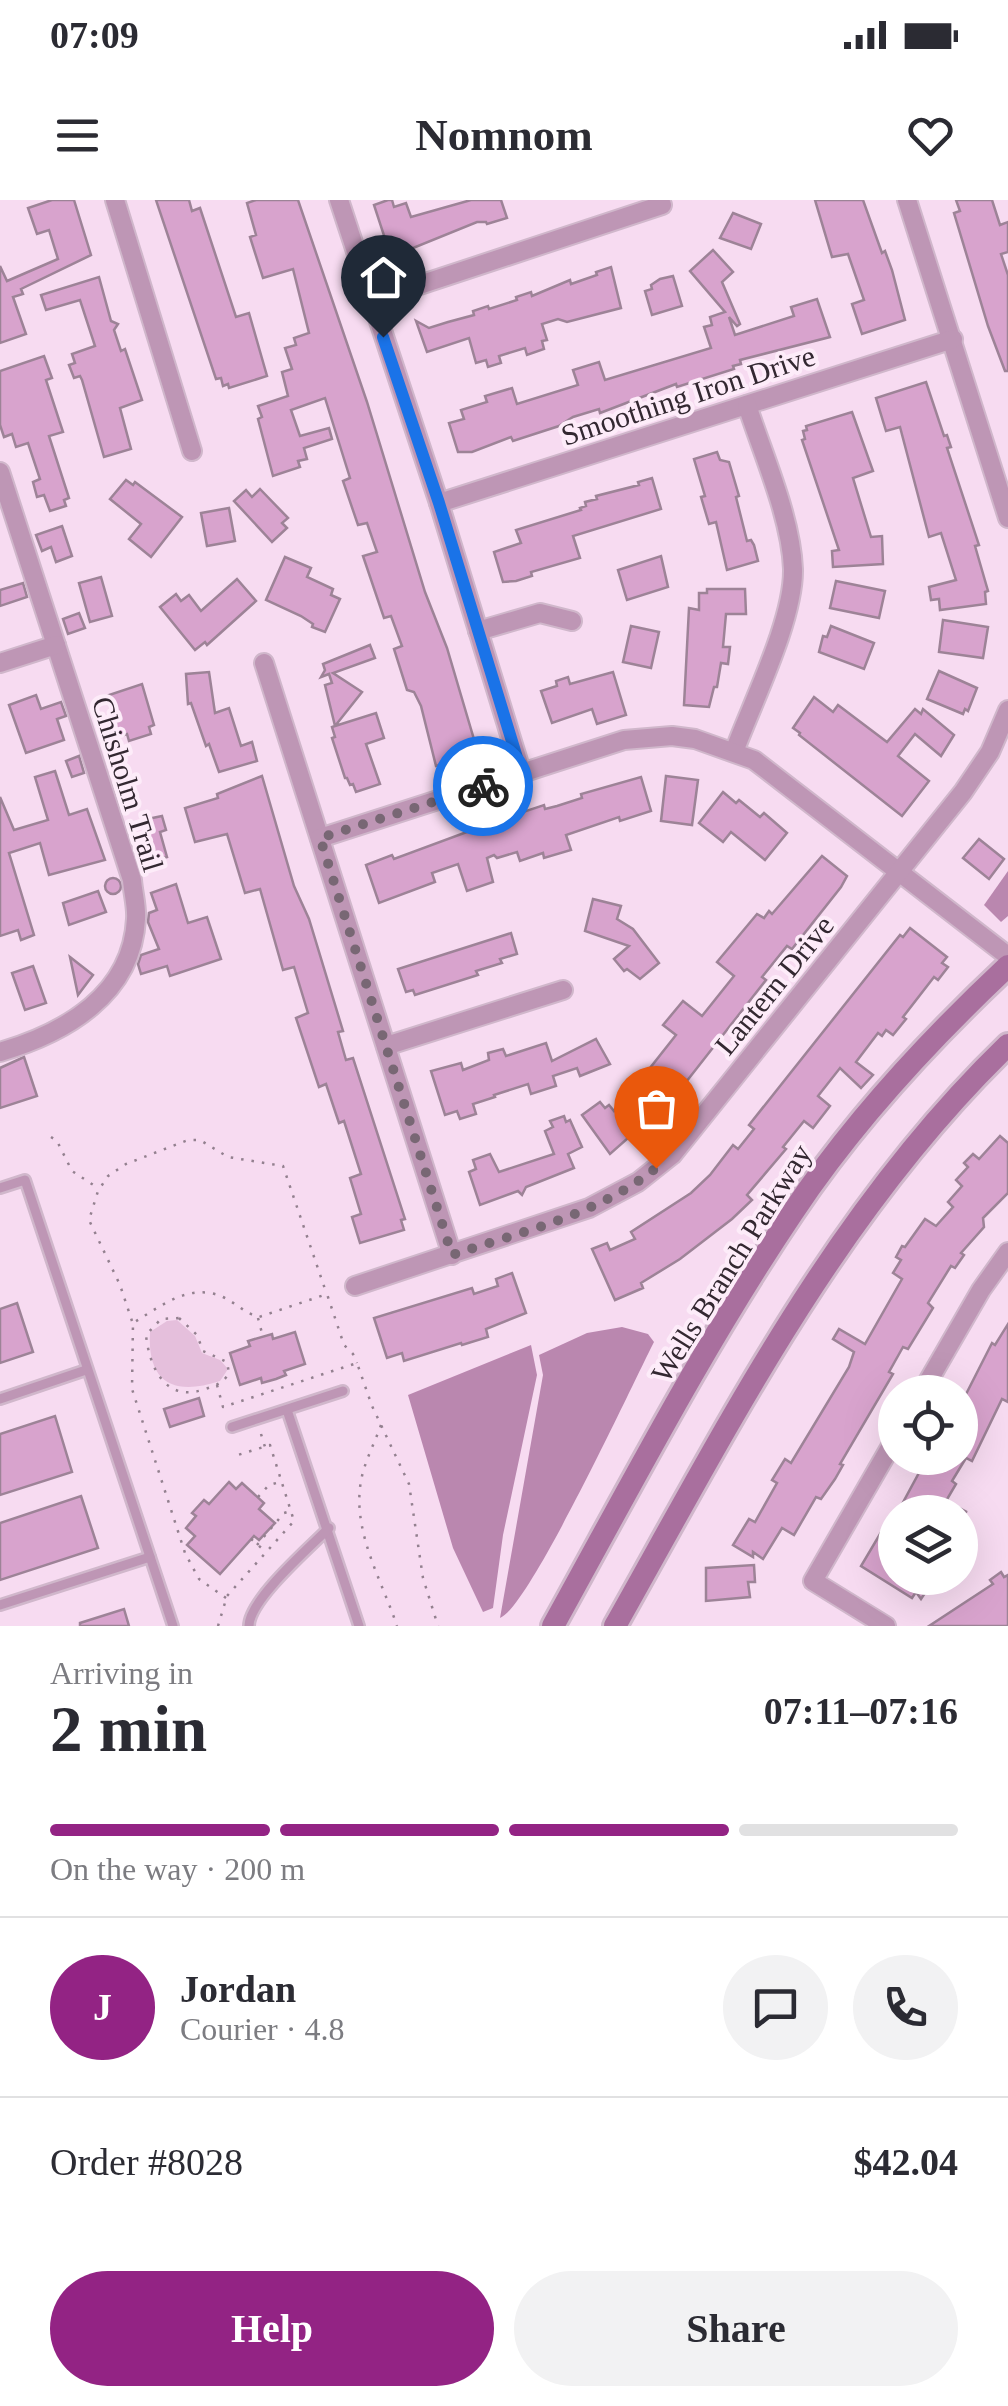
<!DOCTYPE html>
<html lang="en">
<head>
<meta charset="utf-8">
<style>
  body { margin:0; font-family:Georgia,serif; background:#f2f2f3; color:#2b2b33; height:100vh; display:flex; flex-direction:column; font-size:38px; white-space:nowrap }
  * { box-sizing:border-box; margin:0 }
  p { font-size:32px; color:#7c7c81 }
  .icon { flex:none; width:55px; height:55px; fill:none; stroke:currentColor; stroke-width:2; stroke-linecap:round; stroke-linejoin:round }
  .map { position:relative; height:1426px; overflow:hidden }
  .details { display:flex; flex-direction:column; background:#fff; flex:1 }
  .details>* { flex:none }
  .buttons { position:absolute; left:878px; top:1175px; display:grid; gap:20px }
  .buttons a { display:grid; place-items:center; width:100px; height:100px; border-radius:50%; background:#fff; box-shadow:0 10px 40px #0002; font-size:50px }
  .pin { position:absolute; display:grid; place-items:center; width:85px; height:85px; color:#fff; margin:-102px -42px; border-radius:50% 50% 50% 0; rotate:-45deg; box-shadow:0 0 10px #0007 }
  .pin .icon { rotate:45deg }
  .courier { position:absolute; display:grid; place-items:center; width:100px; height:100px; margin:-50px; border:8px solid #1a73e8; border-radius:50%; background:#fff; color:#222; box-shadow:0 2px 12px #0007 }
  .overview em { font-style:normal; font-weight:800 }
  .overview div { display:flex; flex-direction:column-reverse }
  .overview { display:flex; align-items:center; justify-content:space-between; height:170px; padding:0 50px }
  h1 { font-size:65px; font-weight:800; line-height:75px }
  .bar { display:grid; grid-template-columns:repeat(4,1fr); gap:15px 10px; align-content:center; height:120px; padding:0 50px }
  .bar i { height:12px; border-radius:8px; background:#e1e1e2 }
  .bar .selected { background:#932384 }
  .bar p { grid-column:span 4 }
  .line { display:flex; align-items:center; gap:25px; padding:0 50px; border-top:2px solid #e1e1e2 }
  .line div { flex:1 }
  .round { display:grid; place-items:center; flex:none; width:105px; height:105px; border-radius:52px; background:#f2f2f3 }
  .cta { display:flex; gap:20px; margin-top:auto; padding:20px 50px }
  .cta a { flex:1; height:115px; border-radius:60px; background:#932384; color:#fff; font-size:40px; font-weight:800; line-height:115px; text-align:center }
  .cta a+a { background:#f2f2f3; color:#2b2b33 }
  .status { display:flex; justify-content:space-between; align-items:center; height:70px; padding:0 50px; background:#fff; direction:ltr }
  .status svg { height:28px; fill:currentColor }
  header { display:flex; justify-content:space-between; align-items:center; height:130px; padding:0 50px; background:#fff; font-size:45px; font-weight:800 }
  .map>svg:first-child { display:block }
</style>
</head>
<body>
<div class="status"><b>07:09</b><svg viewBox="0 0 49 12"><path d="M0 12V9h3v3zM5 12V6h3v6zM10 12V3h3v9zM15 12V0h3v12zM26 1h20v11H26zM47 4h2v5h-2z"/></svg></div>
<header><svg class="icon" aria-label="menu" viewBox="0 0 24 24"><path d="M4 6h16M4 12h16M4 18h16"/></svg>Nomnom<svg class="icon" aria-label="heart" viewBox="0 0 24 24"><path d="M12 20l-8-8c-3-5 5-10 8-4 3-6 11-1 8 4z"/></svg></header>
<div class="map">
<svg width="1008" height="1426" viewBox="0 0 1008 1426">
  <rect width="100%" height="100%" fill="#f7dbf1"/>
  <path fill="#e5bfdc" d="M177,1120L195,1136L202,1153L220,1160L228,1169L220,1181C175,1196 147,1184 150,1132L167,1121Z"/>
  <g fill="#ba87af">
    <polygon points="1008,671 1008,716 1001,722 984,705"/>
    <path d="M622,1127L648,1134L654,1142C633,1183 529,1408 500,1418L543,1175L539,1155L587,1133Z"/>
    <polygon points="531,1145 537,1175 503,1335 493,1408 483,1412 453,1348 408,1195"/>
  </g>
  <g fill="#d8a3cd" stroke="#9d8397" stroke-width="2.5">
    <polygon points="52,0 74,0 91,55 21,89 23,94 13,97 26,134 0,143 0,66 7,81 58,59 49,30 37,34 28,8"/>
    <polygon points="156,0 189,0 192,11 200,8 236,117 249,113 267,176 229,188 228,184 223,186 221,178 216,179"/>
    <polygon points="256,0 298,0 367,202 425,392 447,448 478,553 436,566 421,506 414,492 407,490 394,449 402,446 391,416 384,418 363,356 377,352 367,323 358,325 343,281 350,278 325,198 291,210 300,236 329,228 332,239 304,248 307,259 298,261 300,267 273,276 258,219 262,217 258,206 288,196 282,172 292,169 285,148 296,145 294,138 309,133 293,69 263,78 250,37 256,35 247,3"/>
    <polygon points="388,0 392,0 394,7 406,3 411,17 471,0 501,0 507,18 487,24 486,22 477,22 391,57 374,5"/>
    <polygon points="815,0 863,0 882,53 885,51 892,70 905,120 862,134 852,104 864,100 848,54 832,57"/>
    <polygon points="956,0 992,0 1000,25 1008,22 1008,52 1001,54 1008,75 1008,171 1005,171 988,126 954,13 960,11"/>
    <polygon points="733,13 761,24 751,49 720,38"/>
    <polygon points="713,50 733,72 722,82 740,124 737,126 729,117 735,135 794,116 791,107 817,99 830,137 740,160 741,164 733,166 734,169 677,187 676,184 600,213 599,209 573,217 559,226 513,241 511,237 472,252 458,252 449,223 464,219 461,210 487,202 485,196 512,188 517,204 578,185 573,170 599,162 605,180 711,148 704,127 712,125 710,117 725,112 690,71"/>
    <polygon points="611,67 621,108 567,122 558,119 542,124 547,140 542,141 544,149 527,155 525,148 499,156 501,163 488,167 486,160 476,163 469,138 427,152 416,121 429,128 448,122 474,115 473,111 488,106 489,109 517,100 516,97 531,92 532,96 570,80 571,84 597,75 596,72"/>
    <polygon points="673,76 682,106 652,115 645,91 652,89 651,85 660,79"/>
    <polygon points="99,77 111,121 118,124 114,130 121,151 125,149 142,200 120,208 131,249 104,257 82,180 80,176 74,178 69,165 75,163 72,154 95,146 80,100 46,110 41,95"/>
    <polygon points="44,156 52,178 46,180 63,232 49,236 69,298 64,300 66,306 50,311 44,295 37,297 33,282 40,279 28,243 16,247 12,234 4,237 0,225 0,171"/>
    <polygon points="926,182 944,236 947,235 951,247 947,248 979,345 975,346 988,391 985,392 986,404 940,410 939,399 931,400 929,387 956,380 941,333 929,337 900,227 886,231 876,198"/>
    <polygon points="852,212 873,271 853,278 871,337 882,336 883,364 833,367 832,351 839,350 802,240 805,239 803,231 807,230 806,226"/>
    <polygon points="717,252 720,260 729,262 739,296 736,297 747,341 751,340 754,345 758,361 727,370 716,322 709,324 701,297 705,296 694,259"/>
    <polygon points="652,278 661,309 573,336 580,358 531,372 532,376 516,381 503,382 494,352 521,343 516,330 581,310 580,308 586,306 585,302 597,299 596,296 639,285 638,282"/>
    <polygon points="126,280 133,285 135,282 182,317 151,357 129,339 141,324 110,299"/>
    <polygon points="260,289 288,318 282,323 287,328 272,342 234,301 246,290 252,297"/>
    <polygon points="229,308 235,341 207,346 201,313"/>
    <polygon points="62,326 72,356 56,362 51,347 42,351 36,335"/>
    <polygon points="661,356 668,387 627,400 618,370"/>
    <polygon points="285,357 311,368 307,377 333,389 331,395 340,399 325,432 312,427 313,424 301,416 266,400"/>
    <polygon points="101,377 112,416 90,422 79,383"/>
    <polygon points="237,379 256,401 207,445 205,442 195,450 160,407 176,394 181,401 189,395 201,411"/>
    <polygon points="836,381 885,391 879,418 830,408"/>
    <polygon points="23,383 27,397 0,406 0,390"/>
    <polygon points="707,389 745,389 746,414 726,414 723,447 730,447 728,464 721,463 717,487 714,487 709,507 684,505 689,408 699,410 699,393 707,393"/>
    <polygon points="79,413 85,428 68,434 63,419"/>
    <polygon points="943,420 988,427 983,458 939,452"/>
    <polygon points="631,426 659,432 651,468 623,462"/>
    <polygon points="831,426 874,443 864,469 819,452 823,436 827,437"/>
    <polygon points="370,445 375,458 333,473 362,492 335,526 376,513 384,538 366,544 380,584 356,592 353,584 350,585 347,578 345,578 332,538 335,537 332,527 335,526 325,485 332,483 329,474 321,477 325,470 323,464"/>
    <polygon points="939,471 977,488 968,511 965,509 963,514 927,499"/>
    <polygon points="209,472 215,513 229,508 241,546 252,542 257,561 219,572 209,544 206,546 191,503 188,504 186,474"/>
    <polygon points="613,472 626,515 597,524 592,509 552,523 541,491 557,486 556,481 568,477 570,484"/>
    <polygon points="142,484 154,525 149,527 151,534 129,541 127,534 102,542 98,528 118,521 109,495"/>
    <polygon points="36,495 41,509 61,502 66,516 57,519 64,540 26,553 9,505"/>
    <polygon points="814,497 833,512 838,505 887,542 915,509 921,514 923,509 954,535 941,556 915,534 898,556 929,581 902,616 799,535 800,533 793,528"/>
    <polygon points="79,556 84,573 72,577 66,561"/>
    <polygon points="55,571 69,615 87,609 105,660 49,675 40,643 9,653 34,735 21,740 18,730 0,736 0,597 14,630 48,620 35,577"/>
    <polygon points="262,576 294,686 309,719 343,831 338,832 346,860 353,858 405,1019 401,1020 404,1030 360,1043 352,1017 361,1014 350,978 361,974 344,921 339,923 326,884 319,887 296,818 308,813 294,767 283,770 260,689 245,693 227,634 195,642 185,608 218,598 217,594"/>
    <polygon points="666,576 698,580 692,625 661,621"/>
    <polygon points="641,577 651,611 620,621 619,617 566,635 571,650 544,658 543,653 520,661 517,652 497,658 494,655 487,658 493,682 467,691 458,664 432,673 435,682 379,703 366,665 392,655 394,659 502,619 544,605 545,609 557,606 582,598 581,594"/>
    <polygon points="723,592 736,603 739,600 760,617 764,613 787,633 765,660 731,632 723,642 699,623"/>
    <polygon points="162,616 166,630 160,632 167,657 154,660 143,620"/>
    <polygon points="979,639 1004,659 989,679 963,658"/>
    <polygon points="822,656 847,676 841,687 792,749 787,746 762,777 766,780 679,891 649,923 639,913 620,926 628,938 610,954 582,915 600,902 605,908 609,905 614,911 652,870 650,868 676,835 663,825 683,801 702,816 734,776 717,762 757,714 764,718 769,711 772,714"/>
    <circle cx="113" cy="686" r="8"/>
    <polygon points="176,684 188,723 207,717 221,759 170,776 167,766 141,774 138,764 141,755 159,749 148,722 149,713 157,710 151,693"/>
    <polygon points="98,691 106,712 69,725 63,703"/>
    <polygon points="593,699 621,706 617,719 633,729 659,763 640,779 627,769 624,771 614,759 629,746 585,731"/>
    <polygon points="910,728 947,757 942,763 948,767 938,780 934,777 903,817 906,819 893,835 886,830 882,836 878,833 856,862 873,875 861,888 840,868 818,896 830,906 813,928 804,921 783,947 786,949 747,995 752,1000 732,1019 680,1059 641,1083 643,1088 615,1100 592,1049 607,1043 610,1050 635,1039 631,1032 691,993 710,975 733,945 738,949 754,929 749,925 900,735 903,737"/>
    <polygon points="511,733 517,754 500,759 502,763 476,771 478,775 415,795 413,790 406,792 398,769"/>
    <polygon points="70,757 93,775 78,795"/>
    <polygon points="33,766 46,803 25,810 12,773"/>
    <polygon points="596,839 610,864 580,876 577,868 553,876 556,886 531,894 528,884 494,895 495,897 473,904 476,914 460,919 457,911 445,915 431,871 461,863 463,870 489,860 488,853 503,849 506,856 546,843 552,861"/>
    <polygon points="24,857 37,896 0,908 0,868"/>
    <polygon points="564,916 566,922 570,920 582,947 568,954 574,968 526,987 522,995 518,991 480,1005 469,972 476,969 473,960 490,954 499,972 554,954 545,931 553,927 550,921"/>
    <polygon points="1000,936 1008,943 1008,993 983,1018 984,1027 961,1053 964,1055 955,1068 951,1066 928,1103 933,1108 908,1149 903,1147 889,1172 893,1174 840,1264 843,1265 835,1279 821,1299 816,1297 794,1335 782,1328 763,1359 753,1352 753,1357 733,1345 749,1319 755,1322 777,1283 772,1280 785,1259 791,1263 849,1167 854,1152 833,1139 839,1129 865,1144 902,1079 893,1073 901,1060 896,1057 902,1046 905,1047 925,1019 936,1026 953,1007 948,1002 962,986 956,980 968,967 964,963 973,954 979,959"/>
    <polygon points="512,1073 526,1113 486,1129 488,1137 462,1145 461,1143 404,1161 402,1153 387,1158 374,1118 472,1088 474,1094 498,1086 496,1079"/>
    <polygon points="17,1103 33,1152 0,1163 0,1109"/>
    <polygon points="1008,1124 1008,1202 1002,1199 972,1261 966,1258 952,1281 956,1284 946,1301 967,1312 909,1312 900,1308 927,1258 965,1258 960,1255 960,1206 992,1143 995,1145"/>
    <polygon points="295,1132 305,1164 284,1171 286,1175 276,1179 262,1183 261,1178 240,1185 230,1153 250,1146 248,1141 272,1134 273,1139"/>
    <polygon points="199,1198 204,1216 170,1227 164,1209"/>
    <polygon points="55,1216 72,1272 0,1295 0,1234"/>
    <polygon points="229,1282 236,1289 242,1283 264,1303 259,1309 275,1323 259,1340 254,1336 220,1374 187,1345 195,1336 186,1328 196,1316 192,1313 204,1300 209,1304"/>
    <polygon points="81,1296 98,1348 0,1380 0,1323"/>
    <polygon points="883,1329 895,1335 895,1378 935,1378 921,1399 916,1392 912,1398 861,1366"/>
    <polygon points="754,1365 755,1382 748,1382 750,1397 706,1401 706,1368"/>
    <polygon points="1001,1372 1004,1377 1008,1375 1008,1426 929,1426 993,1384 990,1380"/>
    <polygon points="124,1409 129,1426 80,1426 80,1423"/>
  </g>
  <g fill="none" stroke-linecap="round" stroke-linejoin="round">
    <g stroke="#d0b7cb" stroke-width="14">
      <g id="service">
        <polyline points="0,988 25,980 173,1426"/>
        <polyline points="0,1199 86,1170"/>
        <polyline points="287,1210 359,1426"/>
        <polyline points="232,1227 343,1191"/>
        <polyline points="0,1405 150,1357"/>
        <path d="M249,1426C249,1400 309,1348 329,1328"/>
      </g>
    </g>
    <g stroke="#d0b7cb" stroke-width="22">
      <g id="minor">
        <polyline points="115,0 192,251"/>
        <polyline points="339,0 439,303 522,574"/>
        <polyline points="907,0 1008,318"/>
        <polyline points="371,101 662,5"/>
        <path d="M0,272L132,680C133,693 137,707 136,719C132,795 65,833 0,852"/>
        <polyline points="439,303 953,139"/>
        <polyline points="478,431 540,413 572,421"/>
        <polyline points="0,463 56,445"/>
        <polyline points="264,463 452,1055"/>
        <path d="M734,552C752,503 794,420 793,369C791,317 763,255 747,205"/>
        <polyline points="320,638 624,540 672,536 695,539 754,560 1008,756"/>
        <polyline points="386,846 563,790"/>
        <polyline points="355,1086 589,1008 638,982 672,955 963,592 990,552 1008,510"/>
        <polyline points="922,1192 981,1090 1008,1052"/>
        <polyline points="886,1426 813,1381 895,1239"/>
      </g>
    </g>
    <g stroke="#d0b7cb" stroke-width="28">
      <g id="secondary">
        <path d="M553,1426C630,1287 704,1144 793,1012C853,922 929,840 1008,766"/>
        <path d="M615,1426C730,1222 837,1010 1008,845"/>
      </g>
    </g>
    <g stroke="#93808f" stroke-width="2.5" stroke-dasharray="2.5 8" stroke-linecap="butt">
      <polyline points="51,937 57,941 72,971 98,988"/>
      <path d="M179,1118L197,1135L203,1151L227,1162L229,1173C223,1184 214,1186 202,1190C164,1202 149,1165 146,1135L161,1119Z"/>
      <polyline points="258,1118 263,1137"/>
      <polyline points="132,1121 120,1085 89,1020 98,991 108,976 126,964 188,940 200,940 228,957 283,966 326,1092"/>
      <polyline points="217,1185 223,1207 357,1163 372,1206 409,1284 423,1378 438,1426"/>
      <path d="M381,1225C375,1242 366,1259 362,1276C350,1328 381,1378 397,1426"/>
      <polyline points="261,1234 265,1247"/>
      <polyline points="258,1297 269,1285 280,1282"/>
      <polyline points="251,1339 265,1351"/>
      <polyline points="257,1345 284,1313 291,1311"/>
      <path d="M226,1398L199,1379L185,1353L132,1189L133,1123C161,1106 190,1082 223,1097C236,1103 246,1114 259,1117L327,1094L344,1145L353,1154L357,1163"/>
      <polyline points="218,1426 227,1396 294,1321 270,1245 238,1255"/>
    </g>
    <use href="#service" stroke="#be96b5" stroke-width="9"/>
    <use href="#minor" stroke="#be96b5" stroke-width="18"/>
    <use href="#secondary" stroke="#a96f9e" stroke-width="22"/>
  </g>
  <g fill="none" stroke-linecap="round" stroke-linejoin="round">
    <path stroke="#786774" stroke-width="10" stroke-dasharray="0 18" d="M483,586L320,638L452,1055C520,1032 598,1015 656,968"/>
    <polyline stroke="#1a73e8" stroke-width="12" points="383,137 439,303 522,574 483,586"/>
  </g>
  <g text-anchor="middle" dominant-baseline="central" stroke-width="8" stroke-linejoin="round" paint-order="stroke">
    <g font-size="30" fill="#332831" stroke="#fdecf9">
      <text transform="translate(688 195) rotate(-18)">Smoothing Iron Drive</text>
      <text transform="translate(128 584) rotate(73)">Chisholm Trail</text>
      <text transform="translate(774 785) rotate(-51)">Lantern Drive</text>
      <text transform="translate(731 1063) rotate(-58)">Wells Branch Parkway</text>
    </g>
  </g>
</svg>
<div class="buttons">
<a><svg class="icon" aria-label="locate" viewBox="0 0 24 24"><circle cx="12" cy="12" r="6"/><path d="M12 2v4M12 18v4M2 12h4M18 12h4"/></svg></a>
<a><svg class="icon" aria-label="layers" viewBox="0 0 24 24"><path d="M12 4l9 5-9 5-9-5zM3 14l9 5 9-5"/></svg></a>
</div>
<div class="pin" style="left:656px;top:968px;background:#ea580c"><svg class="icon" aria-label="bag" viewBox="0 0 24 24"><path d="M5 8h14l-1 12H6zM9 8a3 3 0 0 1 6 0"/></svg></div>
<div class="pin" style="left:383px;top:137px;background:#1f2937"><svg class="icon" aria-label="home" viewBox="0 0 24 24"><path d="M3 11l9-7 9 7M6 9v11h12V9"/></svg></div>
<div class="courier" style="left:483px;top:586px"><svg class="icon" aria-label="bike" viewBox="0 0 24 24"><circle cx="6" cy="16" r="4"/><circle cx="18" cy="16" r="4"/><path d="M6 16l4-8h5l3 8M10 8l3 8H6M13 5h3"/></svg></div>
</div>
<section class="details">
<div class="overview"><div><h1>2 min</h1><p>Arriving in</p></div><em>07:11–07:16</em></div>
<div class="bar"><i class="selected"></i><i class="selected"></i><i class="selected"></i><i></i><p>On the way · 200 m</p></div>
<div class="line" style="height:180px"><b class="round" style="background:#932384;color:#fff">J</b><div><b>Jordan</b><p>Courier · 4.8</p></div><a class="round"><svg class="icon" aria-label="chat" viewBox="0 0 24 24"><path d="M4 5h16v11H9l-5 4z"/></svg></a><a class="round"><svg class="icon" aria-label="phone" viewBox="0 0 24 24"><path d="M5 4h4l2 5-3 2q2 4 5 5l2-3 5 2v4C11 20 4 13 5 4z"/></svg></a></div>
<div class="line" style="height:130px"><div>Order #8028</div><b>$42.04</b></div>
<div class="cta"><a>Help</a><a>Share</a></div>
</section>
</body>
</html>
